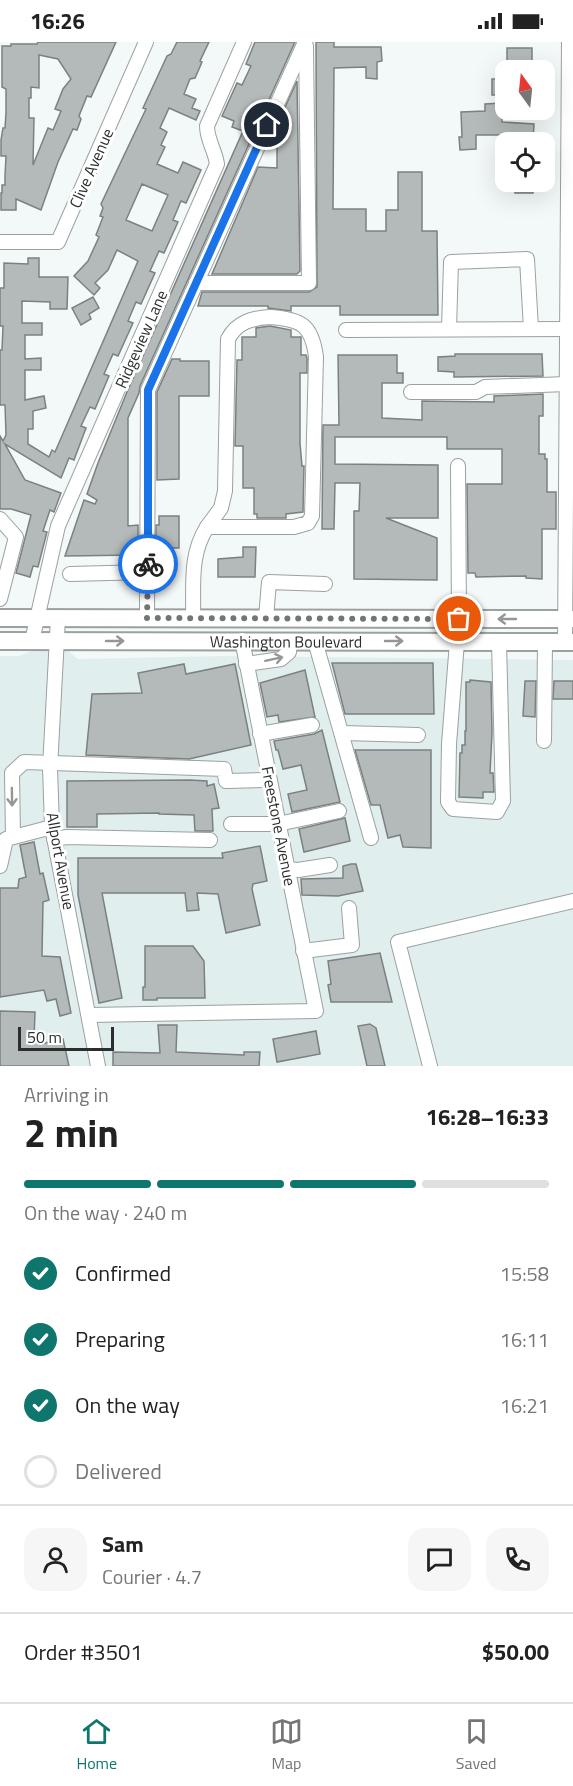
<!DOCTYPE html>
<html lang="en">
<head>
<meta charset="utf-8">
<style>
  body { margin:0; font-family:"Titillium Web",sans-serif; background:#f6f6f6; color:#222; height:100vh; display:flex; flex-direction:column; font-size:22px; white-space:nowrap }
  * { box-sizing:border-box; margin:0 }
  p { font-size:20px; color:#767676 }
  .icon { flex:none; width:33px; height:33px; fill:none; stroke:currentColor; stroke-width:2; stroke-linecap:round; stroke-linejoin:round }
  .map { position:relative; height:1024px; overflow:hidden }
  .side { display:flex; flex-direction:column; background:#fff; flex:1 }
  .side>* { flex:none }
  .needle { width:39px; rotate:345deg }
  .controls { position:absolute; left:495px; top:18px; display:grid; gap:12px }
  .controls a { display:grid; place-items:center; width:60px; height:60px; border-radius:12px; background:#fff; box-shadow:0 6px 24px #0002; font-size:30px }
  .scale { position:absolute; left:18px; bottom:15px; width:96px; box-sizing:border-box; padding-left:6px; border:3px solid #2c2e2e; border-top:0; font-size:16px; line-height:21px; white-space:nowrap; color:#2c2e2e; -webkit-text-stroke:4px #fff; paint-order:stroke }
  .pin { position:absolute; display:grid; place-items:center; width:51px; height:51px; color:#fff; margin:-26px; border:3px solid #fff; border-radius:50%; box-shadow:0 2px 6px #0007 }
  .courier { position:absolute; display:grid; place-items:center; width:60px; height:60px; margin:-30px; border:4px solid #1a73e8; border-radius:50%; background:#fff; color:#222; box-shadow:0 2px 8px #0007 }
  .head em { font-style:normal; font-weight:700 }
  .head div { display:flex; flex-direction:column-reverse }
  .head { display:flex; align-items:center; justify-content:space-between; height:102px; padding:0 24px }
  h1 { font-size:39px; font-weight:700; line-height:45px }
  .bar { display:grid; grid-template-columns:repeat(4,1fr); gap:9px 6px; align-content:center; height:72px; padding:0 24px }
  .bar i { height:8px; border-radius:4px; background:#e0e0e0 }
  .bar .selected { background:#0f766e }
  .bar p { grid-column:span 4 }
  .line { display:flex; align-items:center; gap:15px; padding:0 24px; border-top:2px solid #e0e0e0 }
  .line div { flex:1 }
  .round { display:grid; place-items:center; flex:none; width:63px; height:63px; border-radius:18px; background:#f6f6f6 }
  ol { padding:0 24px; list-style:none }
  li { display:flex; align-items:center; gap:18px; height:66px }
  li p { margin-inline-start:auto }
  li .icon { padding:6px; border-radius:50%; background:#0f766e; color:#fff; stroke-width:4 }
  li:last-child { color:#767676 }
  li i { width:33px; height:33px; border:3px solid #e0e0e0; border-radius:50% }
  .status { display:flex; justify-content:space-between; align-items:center; height:42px; padding:0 30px; background:#fff; direction:ltr }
  .status svg { height:16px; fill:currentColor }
  .tabs { display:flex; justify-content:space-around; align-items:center; height:84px; border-top:2px solid #e0e0e0; background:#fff; font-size:16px; color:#767676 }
  .tabs a { display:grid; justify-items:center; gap:3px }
  .tabs .selected { color:#0f766e }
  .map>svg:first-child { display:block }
</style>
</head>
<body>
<div class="status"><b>16:26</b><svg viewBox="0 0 49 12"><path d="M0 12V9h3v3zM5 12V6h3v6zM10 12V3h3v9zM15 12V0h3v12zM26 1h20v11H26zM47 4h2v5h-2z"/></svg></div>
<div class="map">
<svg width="573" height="1024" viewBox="0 0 573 1024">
  <rect width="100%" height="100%" fill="#f3f9f8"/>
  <polygon fill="#e0efed" points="56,599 78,617 225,614 573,618 573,1024 0,1024 0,614 19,614"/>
  <g fill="#b4bab9" stroke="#7b8180" stroke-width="1.5" fill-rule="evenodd">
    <path d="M38,0H116L91,55L87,54L79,74L81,77L77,88L73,87L58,120L41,168L16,157V168H1V151H2V143H5V134L6,114H1V98L3,86H5L6,71V47L2,45V4H11V2H37ZM39,13L58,17L71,37L63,47L55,67L61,69L53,88L48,86L33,123L34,76H29V56H31V45L39,46Z"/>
    <path d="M177,0H209L200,19L202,20L195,36L190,37L184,52L196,57L192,66L200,69L196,78L169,66L160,86L167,90L161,103L165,105L157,122L178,131L183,120L201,128L186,161L181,159L173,178L178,180L164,211L159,209L150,229L155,231L141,262L136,260L128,279L133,281L118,314L113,312L104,332L109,334L95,367L90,365L81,384L86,386L74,418L69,416L61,436L5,402L25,438L61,451L54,470L50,468L43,489L47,490L38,525L33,524L30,535L16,531L31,473L11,467H0V394L3,399L6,393L5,363H0V308H2L3,284H0V246H4V221L28,222V216H39V235H68L67,267H50V260L22,259V281H42V293H25V317L41,316V328H25V358L44,354L46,366L33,369V387H28V402L49,415L52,408L55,410L138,219L117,208L108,228L95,241L100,246L94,253L74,234L88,219L99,195L96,193L103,175L100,174L103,166L101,162L146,67L143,66L167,14L171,12ZM142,142L168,153L152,189L126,178Z"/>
    <polygon points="255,0 295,0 140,344 139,351 128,376 128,484 138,483 138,513 65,514 84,458 95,462 97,458 87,452 98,421 127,350 243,89 232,85 234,79 222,74 237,41 242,43 251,24 246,22"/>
    <polygon points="316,0 334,0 334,5 381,5 382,19 377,20 377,37 366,36 366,25 334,26 333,167 366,167 366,189 386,189 386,168 398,168 398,130 422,130 422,189 437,189 438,273 340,273 340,264 291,264 291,269 268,266 268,264 198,264 202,250 309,250 317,245"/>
    <rect x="507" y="6" width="25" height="22"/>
    <rect x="492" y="37" width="14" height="16"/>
    <polygon points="297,39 300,229 297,232 212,232 258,125 277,126 277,83"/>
    <polygon points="502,61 502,80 534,82 533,100 505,100 505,93 476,93 476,107 460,108 459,95 462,95 461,70 485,69 485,62"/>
    <rect x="515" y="140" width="18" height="11"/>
    <polygon points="93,255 99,266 89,272 91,277 81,283 72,266"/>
    <polygon points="270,284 291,288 291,295 301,295 301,313 306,313 307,316 307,331 300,331 300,401 302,424 304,424 303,470 286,472 286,476 257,476 257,472 254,472 254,446 243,446 243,404 235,404 237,318 242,318 242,295 256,295 256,286"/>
    <polygon points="455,312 542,312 543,334 454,335 454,330 438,329 438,315 455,314"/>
    <polygon points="338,313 397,313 397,331 403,331 403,341 382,341 382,376 422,378 422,359 494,360 494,354 543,352 543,374 539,374 539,412 545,412 545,417 547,417 547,450 556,450 556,487 542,487 542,537 526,536 526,534 476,535 475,531 468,531 467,442 502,442 502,407 447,407 447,395 335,395 335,422 438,423 438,476 386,476 437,496 437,538 354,537 354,469 359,469 360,441 335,441 334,487 322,487 323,383 339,383"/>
    <polygon points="172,317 180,317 180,319 209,319 209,354 179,354 179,437 157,438 157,350"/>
    <polygon points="159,474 179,474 179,506 173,506 173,514 156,514 156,483 159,483"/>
    <polygon points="243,505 256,505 255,535 218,535 218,517 243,515"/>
    <polygon points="332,621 433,621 434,672 345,672"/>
    <polygon points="184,622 186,632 235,622 251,703 189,717 86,713 92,652 142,651 138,631"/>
    <polygon points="305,628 315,675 279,680 278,673 267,675 260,641"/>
    <polygon points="470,638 491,640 492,691 490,731 493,731 494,750 483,750 483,756 459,755 460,711 462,711 462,703 465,703 465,689 466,689 466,640 470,640"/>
    <polygon points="525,639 536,639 535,675 523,674"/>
    <polygon points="554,639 573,639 573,657 553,657"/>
    <polygon points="322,688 340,760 292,770 288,752 307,748 301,723 283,727 278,708 276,708 274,699 314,692"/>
    <polygon points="355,708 431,708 431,806 403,805 400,793 388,796 380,763 371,763"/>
    <polygon points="190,738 207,739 207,744 214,742 219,766 212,767 213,789 195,789 194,773 159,772 159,771 97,772 97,785 67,785 67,739"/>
    <polygon points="345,776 350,799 304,810 299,787"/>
    <polygon points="34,800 40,832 43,831 49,858 43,860 42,914 60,915 71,971 60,974 56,957 47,959 44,948 0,955 0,846 18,846 19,837 26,835 20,803"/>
    <polygon points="260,804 267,839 253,842 252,847 260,883 226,891 218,852 197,851 199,868 187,869 185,851 102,851 122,956 99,961 78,853 78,816 223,816 222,811"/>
    <polygon points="351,822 356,822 363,849 338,854 302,853 301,837 343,836 343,824"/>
    <polygon points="145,904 193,904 204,919 205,956 157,956 157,958 143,958 143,945 145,945"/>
    <polygon points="380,911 392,960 331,960 328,943 331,942 328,919"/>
    <polygon points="0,969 35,970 34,997 39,996 40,1002 63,997 69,1024 0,1024"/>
    <polygon points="370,982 376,986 385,1024 367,1024 358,984"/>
    <polygon points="158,983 177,983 176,1010 244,1013 244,1010 260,1010 259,1024 113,1024 113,1010 160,1011"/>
    <polygon points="316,989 320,1012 277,1020 273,997"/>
  </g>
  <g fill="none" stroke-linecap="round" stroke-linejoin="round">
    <g stroke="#9ba1a0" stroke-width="16">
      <g id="minor">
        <polyline points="0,200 58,200 146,0"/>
        <polyline points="196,241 309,241 306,4"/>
        <path d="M270,275C301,277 312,283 316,315L312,474L308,481L294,485H207L221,466L225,449L228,297C237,280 252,276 270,275Z"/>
        <polyline points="449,287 451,220 527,217 531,287"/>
        <polyline points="346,288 568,287"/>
        <polyline points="411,350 476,350 485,345 567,342"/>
        <polyline points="458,424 459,577"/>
        <polyline points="0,477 16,495 0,557"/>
        <polyline points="70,532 148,530"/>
        <polyline points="58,576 50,726 52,785 98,1024"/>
        <polyline points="147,576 148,348 305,0"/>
        <path d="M193,576C194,543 189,514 207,485"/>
        <polyline points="266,576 269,540 325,542"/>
        <path d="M32,599L58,484L217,122C215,108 207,98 207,84L244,0"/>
        <polyline points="315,599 371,796"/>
        <polyline points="457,600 449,702 448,760 453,767 497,770 503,759 499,600"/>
        <polyline points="565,600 569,0"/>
        <polyline points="246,622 281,617 289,610 290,599"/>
        <polyline points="342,691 418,693"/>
        <polyline points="260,692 312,683"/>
        <polyline points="544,699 545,600"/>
        <polyline points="231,782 278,782 339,769"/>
        <polyline points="13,795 12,731 24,720 224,727 226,739 269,738"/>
        <polyline points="54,797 67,795 210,798"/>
        <polyline points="0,824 6,797 52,785"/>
        <polyline points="287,827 298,828 330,823"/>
        <polyline points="303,909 352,903 349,866"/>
        <polyline points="90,973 316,969 242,598"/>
        <polyline points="430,1024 398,900 573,859"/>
      </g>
    </g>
    <g stroke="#9ba1a0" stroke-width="20">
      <g id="major">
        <polyline points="0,576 573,577"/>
        <path id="s1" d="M0,599L573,600"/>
      </g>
    </g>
    <use href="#minor" stroke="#fff" stroke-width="14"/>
    <use href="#major" stroke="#fff" stroke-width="16"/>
  </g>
  <defs><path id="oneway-shaft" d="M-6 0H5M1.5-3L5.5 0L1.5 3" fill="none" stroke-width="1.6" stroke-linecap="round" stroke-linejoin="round" transform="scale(1.5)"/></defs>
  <g stroke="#969696">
    <use href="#oneway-shaft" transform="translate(507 577) rotate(-180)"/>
    <use href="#oneway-shaft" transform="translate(115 599)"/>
    <use href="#oneway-shaft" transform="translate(394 599)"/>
    <use href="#oneway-shaft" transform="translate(274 617) rotate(-12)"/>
    <use href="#oneway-shaft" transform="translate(12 755) rotate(89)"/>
  </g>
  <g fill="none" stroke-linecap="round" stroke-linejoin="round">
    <polyline stroke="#727575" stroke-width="6" stroke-dasharray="0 10.8" points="148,522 147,576 459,577"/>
    <polyline stroke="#1a73e8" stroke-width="8" points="148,522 148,348 267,83"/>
  </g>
  <g text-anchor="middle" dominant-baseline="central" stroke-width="6" stroke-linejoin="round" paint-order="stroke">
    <g font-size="16" fill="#2c2e2e" stroke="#fff">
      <text transform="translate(91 126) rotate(-66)">Clive Avenue</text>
      <text transform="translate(141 297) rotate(-66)">Ridgeview Lane</text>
      <text stroke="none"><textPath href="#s1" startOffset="286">Washington Boulevard</textPath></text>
      <text transform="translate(279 784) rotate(79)">Freestone Avenue</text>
      <text transform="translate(61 819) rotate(80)">Allport Avenue</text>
    </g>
  </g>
</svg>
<div class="controls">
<a><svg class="needle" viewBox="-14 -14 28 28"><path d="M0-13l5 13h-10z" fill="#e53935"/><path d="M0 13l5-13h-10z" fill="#767676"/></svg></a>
<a><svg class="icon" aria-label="locate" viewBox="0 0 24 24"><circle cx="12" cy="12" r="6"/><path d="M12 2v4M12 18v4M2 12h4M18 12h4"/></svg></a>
</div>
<div class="scale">50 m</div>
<div class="pin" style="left:459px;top:577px;background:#ea580c"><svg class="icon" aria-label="bag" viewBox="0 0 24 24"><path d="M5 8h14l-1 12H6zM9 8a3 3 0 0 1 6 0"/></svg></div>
<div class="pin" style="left:267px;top:83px;background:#1f2937"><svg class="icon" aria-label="home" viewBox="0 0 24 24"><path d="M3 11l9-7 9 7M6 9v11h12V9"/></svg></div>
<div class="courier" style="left:148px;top:522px"><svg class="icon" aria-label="bike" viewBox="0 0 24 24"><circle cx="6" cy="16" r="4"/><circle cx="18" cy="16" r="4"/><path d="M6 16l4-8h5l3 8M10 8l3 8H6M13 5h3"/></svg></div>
</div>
<section class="side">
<div class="head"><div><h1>2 min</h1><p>Arriving in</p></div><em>16:28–16:33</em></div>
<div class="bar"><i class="selected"></i><i class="selected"></i><i class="selected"></i><i></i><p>On the way · 240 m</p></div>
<ol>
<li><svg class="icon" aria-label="check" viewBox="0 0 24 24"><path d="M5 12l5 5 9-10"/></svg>Confirmed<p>15:58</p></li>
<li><svg class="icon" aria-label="check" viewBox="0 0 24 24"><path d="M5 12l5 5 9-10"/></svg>Preparing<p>16:11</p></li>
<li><svg class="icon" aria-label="check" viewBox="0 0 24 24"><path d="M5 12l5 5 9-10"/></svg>On the way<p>16:21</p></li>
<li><i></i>Delivered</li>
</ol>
<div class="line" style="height:108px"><a class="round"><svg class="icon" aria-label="person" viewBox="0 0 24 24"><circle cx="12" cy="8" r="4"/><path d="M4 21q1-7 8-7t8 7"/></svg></a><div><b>Sam</b><p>Courier · 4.7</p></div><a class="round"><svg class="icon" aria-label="chat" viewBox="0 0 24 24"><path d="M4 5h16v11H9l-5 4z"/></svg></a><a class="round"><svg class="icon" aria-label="phone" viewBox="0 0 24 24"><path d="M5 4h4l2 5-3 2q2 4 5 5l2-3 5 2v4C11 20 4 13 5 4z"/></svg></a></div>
<div class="line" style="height:78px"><div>Order #3501</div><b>$50.00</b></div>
</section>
<nav class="tabs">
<a class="selected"><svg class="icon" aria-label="home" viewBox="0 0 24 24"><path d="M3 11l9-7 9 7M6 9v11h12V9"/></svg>Home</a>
<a><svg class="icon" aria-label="map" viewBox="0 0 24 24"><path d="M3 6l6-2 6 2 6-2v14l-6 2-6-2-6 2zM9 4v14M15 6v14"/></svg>Map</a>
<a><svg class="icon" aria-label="saved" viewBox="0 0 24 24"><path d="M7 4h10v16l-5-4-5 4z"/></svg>Saved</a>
</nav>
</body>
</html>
